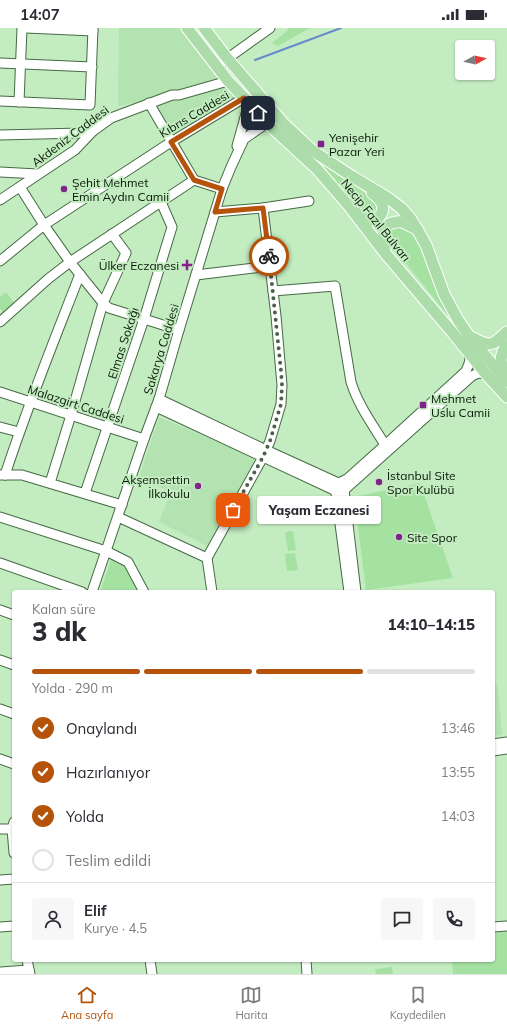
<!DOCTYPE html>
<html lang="tr">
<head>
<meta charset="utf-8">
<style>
  body { margin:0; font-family:Mulish,sans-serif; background:#f7f7f7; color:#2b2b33; height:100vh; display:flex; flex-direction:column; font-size:15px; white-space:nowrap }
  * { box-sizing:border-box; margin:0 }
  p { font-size:13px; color:#7c7c81 }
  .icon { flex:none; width:22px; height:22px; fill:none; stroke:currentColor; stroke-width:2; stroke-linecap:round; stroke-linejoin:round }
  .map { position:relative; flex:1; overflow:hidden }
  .side { position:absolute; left:12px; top:562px; width:483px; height:372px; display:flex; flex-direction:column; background:#fff; border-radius:4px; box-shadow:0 1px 3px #0004 }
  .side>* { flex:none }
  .needle { width:26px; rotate:82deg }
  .controls { position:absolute; left:455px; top:12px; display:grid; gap:8px }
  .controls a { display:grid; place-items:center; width:40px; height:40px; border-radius:4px; background:#fff; box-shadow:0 1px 3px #0004; font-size:20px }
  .pin { position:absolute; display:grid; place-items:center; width:34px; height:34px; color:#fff; margin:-17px; border-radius:8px; box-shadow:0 2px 6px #0006 }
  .courier { position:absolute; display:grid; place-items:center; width:40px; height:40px; margin:-20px; border:3px solid #b45309; border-radius:50%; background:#fff; color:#222; box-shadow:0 1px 5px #0007 }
  .bubble { position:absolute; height:28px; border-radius:4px; background:#fff; box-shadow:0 1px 3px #0004; font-size:13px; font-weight:800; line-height:28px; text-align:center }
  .head em { font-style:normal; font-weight:800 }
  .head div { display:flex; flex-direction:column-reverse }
  .head { display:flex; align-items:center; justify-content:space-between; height:68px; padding:0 20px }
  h1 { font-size:26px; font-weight:800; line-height:30px }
  .bar { display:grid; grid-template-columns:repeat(4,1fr); gap:6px 4px; align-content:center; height:48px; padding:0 20px }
  .bar i { height:5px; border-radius:3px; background:#e1e1e2 }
  .bar .on { background:#b45309 }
  .bar p { grid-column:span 4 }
  .line { display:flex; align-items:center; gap:10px; padding:0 20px; border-top:1px solid #e1e1e2 }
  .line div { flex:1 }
  .round { display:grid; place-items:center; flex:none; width:42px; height:42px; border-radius:4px; background:#f7f7f7 }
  ol { padding:0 20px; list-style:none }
  li { display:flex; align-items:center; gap:12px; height:44px }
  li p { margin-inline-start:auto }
  li .icon { padding:4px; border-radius:50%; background:#b45309; color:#fff; stroke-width:4 }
  li:last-child { color:#7c7c81 }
  li i { width:22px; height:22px; border:2px solid #e1e1e2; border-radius:50% }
  .status { display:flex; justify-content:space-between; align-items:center; height:28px; padding:0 20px; background:#fff; direction:ltr }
  .status svg { height:11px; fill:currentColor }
  .menu { display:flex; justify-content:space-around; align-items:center; height:56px; border-top:1px solid #e1e1e2; background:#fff; font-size:11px; color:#7c7c81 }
  .menu a { display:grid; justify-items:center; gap:2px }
  .menu .on { color:#b45309 }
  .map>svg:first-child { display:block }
</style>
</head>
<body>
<div class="status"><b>14:07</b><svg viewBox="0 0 49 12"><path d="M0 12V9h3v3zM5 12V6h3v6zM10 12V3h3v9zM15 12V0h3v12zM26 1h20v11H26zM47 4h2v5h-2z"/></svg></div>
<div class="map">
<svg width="507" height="946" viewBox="0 0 507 946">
  <rect width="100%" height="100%" fill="#c3ecc0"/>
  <g fill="#b4e3b2">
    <polygon points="119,0 181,0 222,50 150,71 118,78"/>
    <polygon points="225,56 239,71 167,113 146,80"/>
    <polygon points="159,389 257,431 207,518 159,494 171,463 138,452"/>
    <polygon points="493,651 498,659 502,707 493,708"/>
  </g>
  <g fill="#a5e2a2">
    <polygon points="289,0 310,0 278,18 272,15 286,4"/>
    <polygon points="313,128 373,171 377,176 378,181 374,185 369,186 364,184"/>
    <path d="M397,198L403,199L414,205L433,251L456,298L390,215C388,205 389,203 397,198Z"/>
    <polygon points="6,264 15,276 3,285 0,280 0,269"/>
    <polygon points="420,455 453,550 366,562 354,469"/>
    <polygon points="293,503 296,522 288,523 285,504"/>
    <polygon points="295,525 298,542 287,543 285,526"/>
    <polygon points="111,531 126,537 140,564 100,564"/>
    <polygon points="507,903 507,946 453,946 452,932 493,932 493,905"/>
    <polygon points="392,939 393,946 376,946 375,941"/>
  </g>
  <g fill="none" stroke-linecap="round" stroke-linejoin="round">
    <polyline stroke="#6689cf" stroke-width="2" points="255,32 341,0"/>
    <g stroke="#466a44" stroke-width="11">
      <g id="minor">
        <polyline points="26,0 93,3"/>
        <polyline points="0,35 92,39"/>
        <polyline points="217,38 270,0"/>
        <polyline points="0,73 90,77 93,0"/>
        <polyline points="19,74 22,0"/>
        <polyline points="149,75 194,152 222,161"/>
        <polyline points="0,107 81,105 93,103"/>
        <polyline points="237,118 249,75"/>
        <polyline points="0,144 38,146"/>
        <polyline points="20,159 44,197 70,234 103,275 109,280 179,302"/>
        <polyline points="0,172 75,122 93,103 111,90 172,67 179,67 228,53"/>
        <polyline points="215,184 263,180 309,173"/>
        <polyline points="0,233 44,197 171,114 244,70"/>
        <polyline points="196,247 271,238"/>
        <path d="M273,263L335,258L351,354C358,377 373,397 385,417"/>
        <polyline points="0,294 48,251 70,234 194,152"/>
        <polyline points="0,364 144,411"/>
        <polyline points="159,371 266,422 343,457 344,459 344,462 356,564"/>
        <polyline points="156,379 336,463 338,465 341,465 472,348 478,345 486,346"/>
        <polyline points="0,399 19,404"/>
        <polyline points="0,447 22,447 122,477"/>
        <path d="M5,447C27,379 54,313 80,246"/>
        <polyline points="50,455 71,387 103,275 126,225 112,206"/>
        <polyline points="85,465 144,291 172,199 161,174"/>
        <polyline points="0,489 106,523 128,534 144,564"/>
        <polyline points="118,489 207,530"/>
        <polyline points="0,535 82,564"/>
        <polyline points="92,564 144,411 159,371 179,302 222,161 231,139 244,111 267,95"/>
        <polyline points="212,564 207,530 263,429 270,413 281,376 282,357 276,288 263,180"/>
        <path d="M349,564L335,458L337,456L347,451L385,417L466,343C469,335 471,334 469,325"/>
        <polyline points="0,582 14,587"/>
        <polyline points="0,632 14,637"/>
        <polyline points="0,681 14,686"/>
        <polyline points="493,716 507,714"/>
        <polyline points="493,723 507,721"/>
        <polyline points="0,731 14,736"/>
        <polyline points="14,794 12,801 14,825"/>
        <polyline points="0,801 12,801"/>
        <polyline points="0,852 14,851"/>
        <polyline points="0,899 14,898"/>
        <polyline points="493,899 507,898"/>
        <polyline points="27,932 30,946"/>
        <polyline points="150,932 152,946"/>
        <polyline points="306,932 307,946"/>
        <polyline points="0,944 29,942"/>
      </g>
    </g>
    <g stroke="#fff" stroke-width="13">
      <g id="major">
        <polyline points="187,0 228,53 249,75 267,95 317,141 349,178 385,225 452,304 486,346 507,369"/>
        <polyline points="204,0 227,30 284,96 313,123 353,149 388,170 401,180 410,190 417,201 426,217 444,266 458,292 469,308 507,354"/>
        <path d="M357,185C360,188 364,191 368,192C379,194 386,183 381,174C379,170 374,167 372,165"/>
        <path d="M385,223C384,214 380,198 392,195C396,194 399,193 402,194C407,196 412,199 417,201"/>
        <path d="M473,310C492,320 492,317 507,304"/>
        <path d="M506,349C501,338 498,328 507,317"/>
      </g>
    </g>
    <use href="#minor" stroke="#fff" stroke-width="9"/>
    <use href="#major" stroke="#acdcaa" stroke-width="11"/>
  </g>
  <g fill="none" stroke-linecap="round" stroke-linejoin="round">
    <polyline stroke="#4a6248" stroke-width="4" stroke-dasharray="0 7.2" points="233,482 263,429 270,413 281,376 282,357 281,343 269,228"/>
    <polyline stroke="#b45309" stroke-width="5" points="258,85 244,70 171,114 194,152 222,161 215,184 263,180 269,228"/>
  </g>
  <g fill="#82228d" stroke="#c3ecc0" stroke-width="1.5">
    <rect x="317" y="112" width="8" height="8" rx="2"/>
    <circle cx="64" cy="161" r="4"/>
    <path d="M185 231h4v4h4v4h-4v4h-4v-4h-4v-4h4z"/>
    <rect x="419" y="373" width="8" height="8" rx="2"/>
    <circle cx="379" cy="454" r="4"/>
    <circle cx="198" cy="458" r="4"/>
    <circle cx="399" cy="509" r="4"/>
  </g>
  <g text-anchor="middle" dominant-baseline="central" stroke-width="4" stroke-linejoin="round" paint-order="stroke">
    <g font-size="12" fill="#091808" stroke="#c3ecc0">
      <text transform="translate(194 86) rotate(-31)">Kıbrıs Caddesi</text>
      <text transform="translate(70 108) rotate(-37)">Akdeniz Caddesi</text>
      <text transform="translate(376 192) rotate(51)">Necip Fazıl Bulvarı</text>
      <text transform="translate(123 315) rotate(-72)">Elmas Sokağı</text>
      <text transform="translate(161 321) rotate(-73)">Sakarya Caddesi</text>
      <text transform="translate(76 376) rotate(18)">Malazgirt Caddesi</text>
    </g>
    <g font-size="12" fill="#091808" stroke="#c3ecc0" text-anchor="start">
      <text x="329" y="109">Yenişehir<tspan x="329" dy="14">Pazar Yeri</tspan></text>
      <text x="72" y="154">Şehit Mehmet<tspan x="72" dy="14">Emin Aydın Camii</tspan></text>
      <text x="179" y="237" text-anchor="end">Ülker Eczanesi</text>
      <text x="431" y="370">Mehmet<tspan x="431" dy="14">Uslu Camii</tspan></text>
      <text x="387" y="447">İstanbul Site<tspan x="387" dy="14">Spor Kulübü</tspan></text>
      <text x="190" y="451" text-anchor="end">Akşemsettin<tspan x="190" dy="14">İlkokulu</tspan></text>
      <text x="407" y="509">Site Spor</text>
    </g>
  </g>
</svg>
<div class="controls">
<a><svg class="needle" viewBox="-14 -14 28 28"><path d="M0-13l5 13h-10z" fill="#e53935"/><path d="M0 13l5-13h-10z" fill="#7c7c81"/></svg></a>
</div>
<div class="pin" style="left:233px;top:482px;background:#ea580c"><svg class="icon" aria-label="bag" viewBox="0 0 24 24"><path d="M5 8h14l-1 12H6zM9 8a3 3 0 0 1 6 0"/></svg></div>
<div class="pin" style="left:258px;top:85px;background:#1f2937"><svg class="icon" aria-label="home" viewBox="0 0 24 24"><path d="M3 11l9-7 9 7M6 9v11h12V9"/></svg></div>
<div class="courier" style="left:269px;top:228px"><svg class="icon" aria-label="bike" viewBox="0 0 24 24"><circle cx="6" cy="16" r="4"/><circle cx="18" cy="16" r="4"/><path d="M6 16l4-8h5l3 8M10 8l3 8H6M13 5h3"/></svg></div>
<div class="bubble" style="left:257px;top:468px;width:124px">Yaşam Eczanesi</div>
<section class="side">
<div class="head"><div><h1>3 dk</h1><p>Kalan süre</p></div><em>14:10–14:15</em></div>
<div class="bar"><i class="on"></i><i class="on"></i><i class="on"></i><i></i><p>Yolda · 290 m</p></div>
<ol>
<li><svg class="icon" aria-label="check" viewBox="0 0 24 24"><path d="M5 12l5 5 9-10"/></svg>Onaylandı<p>13:46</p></li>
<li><svg class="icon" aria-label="check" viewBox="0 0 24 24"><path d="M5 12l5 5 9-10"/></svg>Hazırlanıyor<p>13:55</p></li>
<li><svg class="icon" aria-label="check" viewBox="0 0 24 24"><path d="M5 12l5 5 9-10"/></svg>Yolda<p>14:03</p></li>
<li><i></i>Teslim edildi</li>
</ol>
<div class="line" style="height:72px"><a class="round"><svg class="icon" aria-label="person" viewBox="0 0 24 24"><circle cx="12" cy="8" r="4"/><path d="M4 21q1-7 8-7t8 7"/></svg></a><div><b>Elif</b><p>Kurye · 4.5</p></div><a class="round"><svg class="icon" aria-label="chat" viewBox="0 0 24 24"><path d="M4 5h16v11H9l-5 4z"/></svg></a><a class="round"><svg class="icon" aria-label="phone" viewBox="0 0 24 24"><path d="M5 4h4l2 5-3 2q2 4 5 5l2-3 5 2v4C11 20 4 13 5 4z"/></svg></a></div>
</section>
</div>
<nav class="menu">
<a class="on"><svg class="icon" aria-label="home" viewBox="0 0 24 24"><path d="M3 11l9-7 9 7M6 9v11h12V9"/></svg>Ana sayfa</a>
<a><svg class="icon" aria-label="map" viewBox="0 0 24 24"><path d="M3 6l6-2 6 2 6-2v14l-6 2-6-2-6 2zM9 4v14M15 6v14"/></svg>Harita</a>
<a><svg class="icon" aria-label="saved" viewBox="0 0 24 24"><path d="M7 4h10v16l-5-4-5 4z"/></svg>Kaydedilen</a>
</nav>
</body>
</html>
